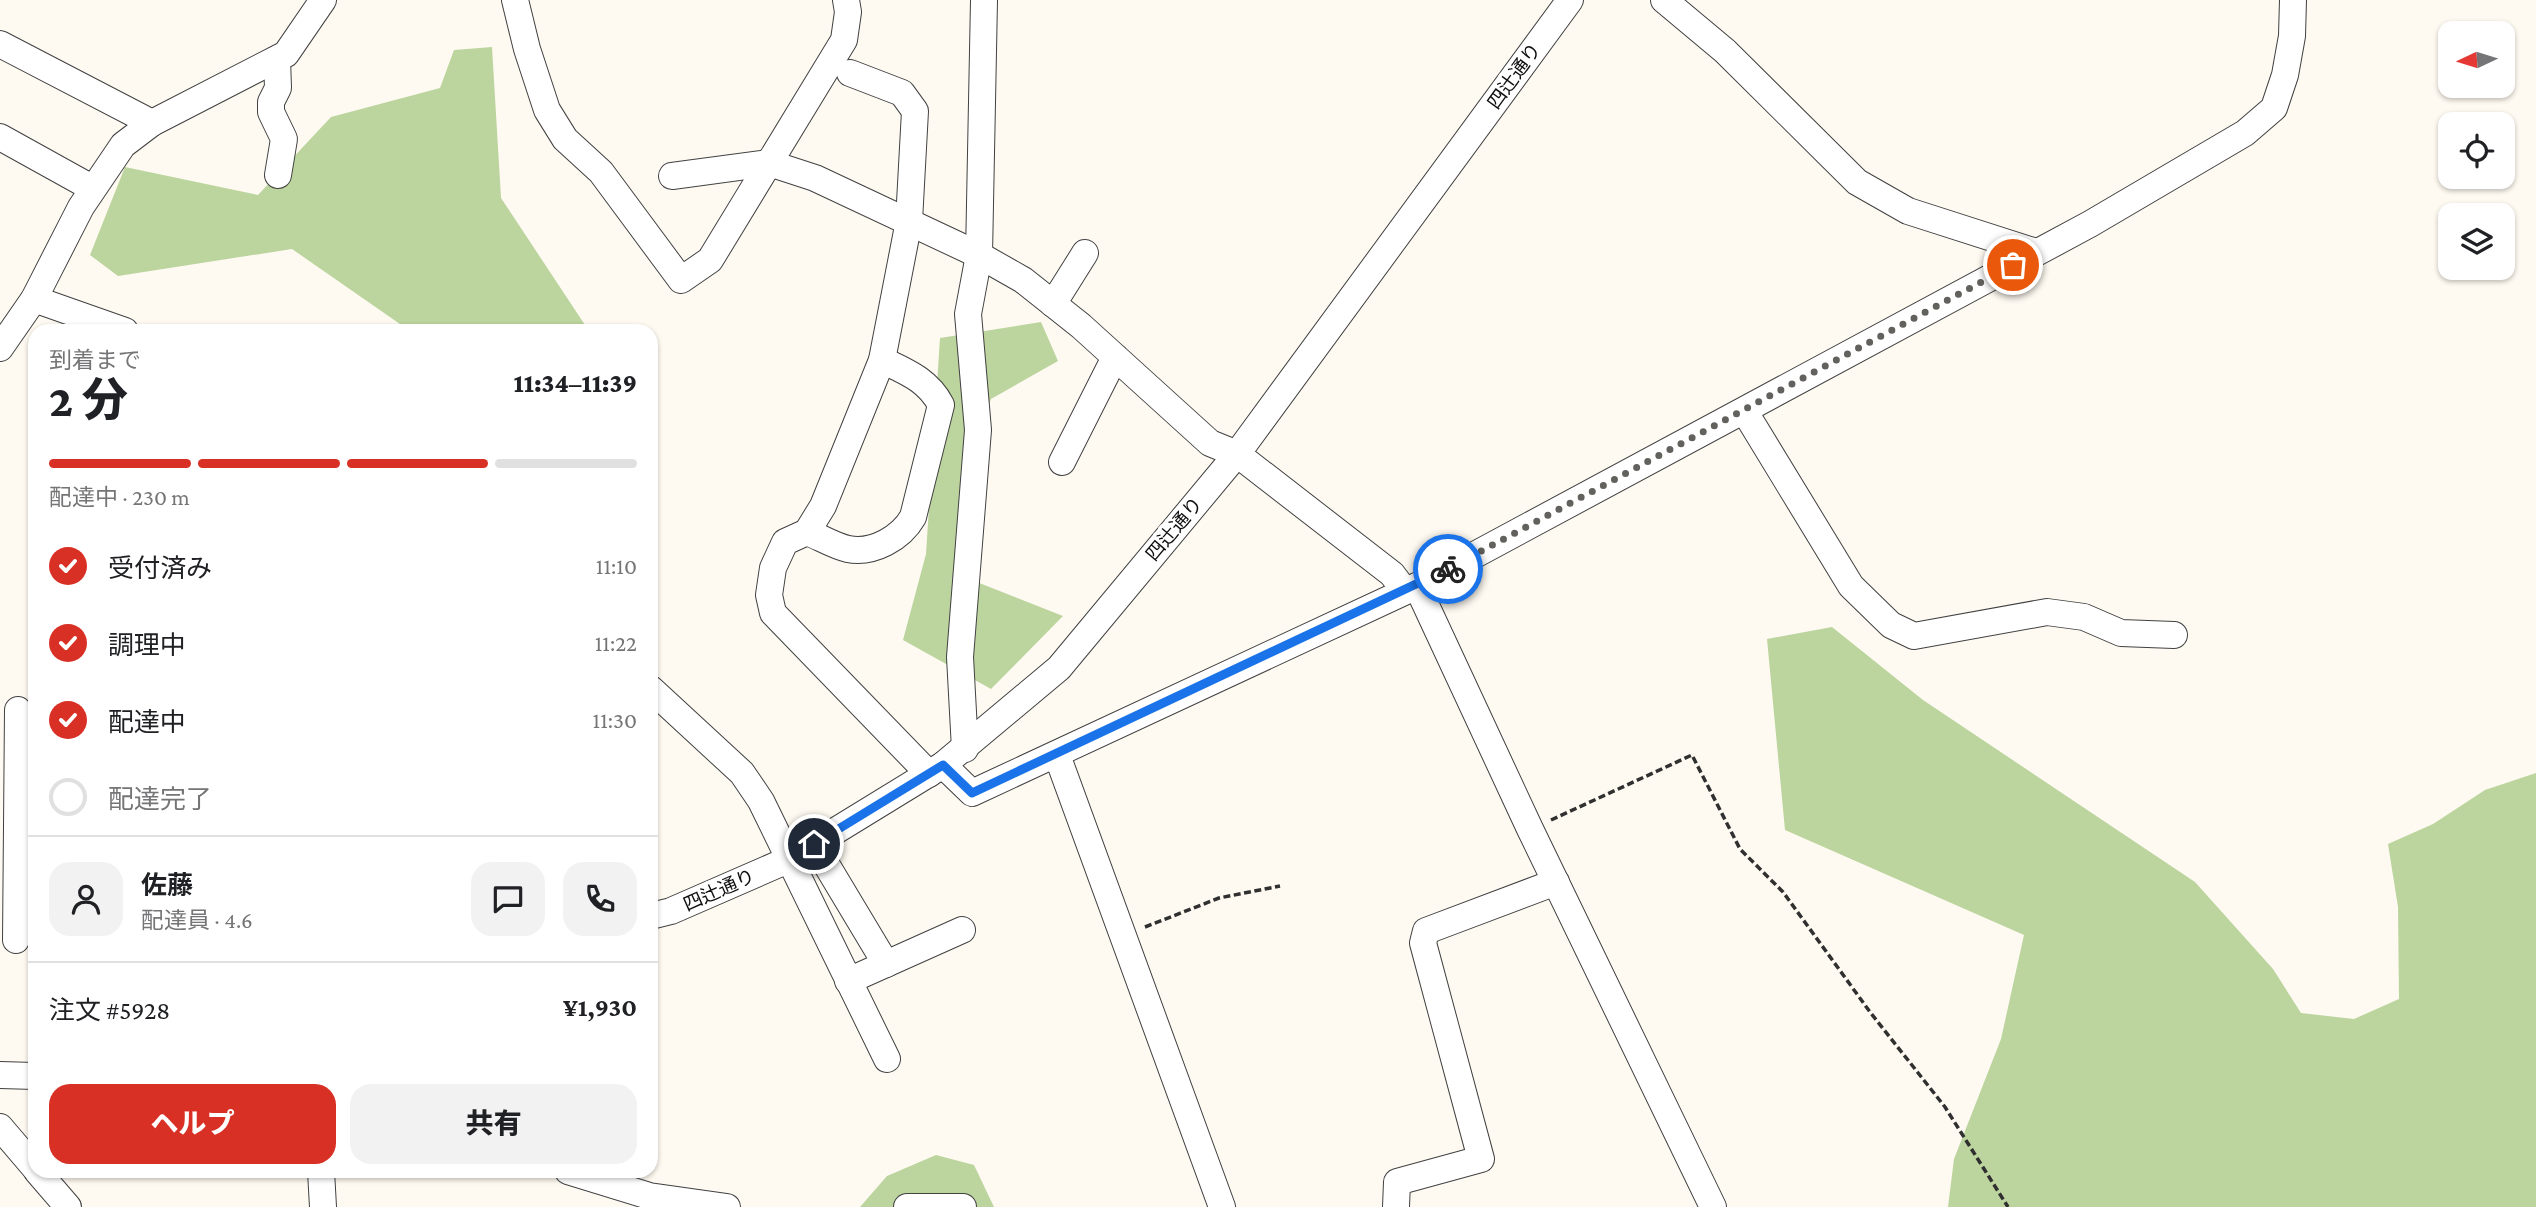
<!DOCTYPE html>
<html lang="ja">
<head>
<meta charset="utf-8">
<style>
  body { margin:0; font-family:"Crimson Pro","Noto Sans JP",serif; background:#f2f2f2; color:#202124; height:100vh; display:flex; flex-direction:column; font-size:26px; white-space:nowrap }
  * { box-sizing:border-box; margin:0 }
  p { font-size:23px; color:#757577 }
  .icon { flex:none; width:38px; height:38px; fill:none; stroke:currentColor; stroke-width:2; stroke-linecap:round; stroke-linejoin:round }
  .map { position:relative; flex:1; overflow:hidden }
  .side { position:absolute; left:28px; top:324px; width:630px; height:854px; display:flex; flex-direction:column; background:#fff; border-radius:21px; box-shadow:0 2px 5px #0004 }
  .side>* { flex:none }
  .needle { width:46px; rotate:266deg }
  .tools { position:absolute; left:2438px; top:21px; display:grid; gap:14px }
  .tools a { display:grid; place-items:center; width:77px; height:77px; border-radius:14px; background:#fff; box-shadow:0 2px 5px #0004; font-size:35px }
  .pin { position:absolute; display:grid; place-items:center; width:60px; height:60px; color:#fff; margin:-30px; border:4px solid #fff; border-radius:50%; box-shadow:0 2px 7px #0007 }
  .courier { position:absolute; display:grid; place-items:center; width:70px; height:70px; margin:-35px; border:5px solid #1a73e8; border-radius:50%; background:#fff; color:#222; box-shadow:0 2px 9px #0007 }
  .head em { font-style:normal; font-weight:800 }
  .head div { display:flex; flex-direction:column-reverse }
  .head { display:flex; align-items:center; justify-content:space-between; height:119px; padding:0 21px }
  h1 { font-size:46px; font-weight:800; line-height:52px }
  .bar { display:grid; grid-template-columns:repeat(4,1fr); gap:10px 7px; align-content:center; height:84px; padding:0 21px }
  .bar i { height:9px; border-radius:5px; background:#e0e0e0 }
  .bar .current { background:#d93025 }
  .bar p { grid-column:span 4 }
  .line { display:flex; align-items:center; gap:18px; padding:0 21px; border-top:2px solid #e0e0e0 }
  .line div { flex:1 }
  .round { display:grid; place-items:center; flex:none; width:74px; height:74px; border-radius:21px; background:#f2f2f2 }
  ol { padding:0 21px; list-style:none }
  li { display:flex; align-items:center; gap:21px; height:77px }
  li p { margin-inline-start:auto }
  li .icon { padding:7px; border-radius:50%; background:#d93025; color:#fff; stroke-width:4 }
  li:last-child { color:#757577 }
  li i { width:38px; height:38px; border:4px solid #e0e0e0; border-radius:50% }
  .action { display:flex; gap:14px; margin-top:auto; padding:14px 21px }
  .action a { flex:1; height:80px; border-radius:21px; background:#d93025; color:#fff; font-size:28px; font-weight:800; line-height:80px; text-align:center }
  .action a+a { background:#f2f2f2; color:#202124 }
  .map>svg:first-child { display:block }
</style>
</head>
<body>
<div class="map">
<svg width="2536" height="1207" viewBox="0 0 2536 1207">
  <rect width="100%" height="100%" fill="#fefaf1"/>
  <g fill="#bcd49e">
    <polygon points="492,47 501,198 589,331 410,331 292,249 118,276 90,255 125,167 258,195 331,117 440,88 454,50"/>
    <polygon points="1041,322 1058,361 991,399 967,461 959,575 1063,616 991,689 903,640 926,554 940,338"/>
    <polygon points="1832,627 1923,700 2195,882 2273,969 2301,1013 2354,1019 2399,999 2398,907 2388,844 2433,824 2485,790 2536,773 2536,1207 1948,1207 1954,1159 2001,1039 2024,935 1785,830 1767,639"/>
    <polygon points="936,1155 974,1165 994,1207 860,1207 887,1176"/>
  </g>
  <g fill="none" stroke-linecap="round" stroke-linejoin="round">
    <g stroke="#414141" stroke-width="28">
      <g id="minor">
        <polyline points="515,0 527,49 547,110 565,139 601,172 681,280 710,260 844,40 848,12 846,0"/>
        <polyline points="1664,0 1725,51 1857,182 1908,211 2036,252"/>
        <polyline points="0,44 152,123"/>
        <polyline points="277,59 278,88 271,102 271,112 284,139 278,175"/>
        <polyline points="850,73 902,93 915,111 909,221 882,360 823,506 807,532 785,542 773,568 769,595 773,613 929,774"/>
        <polyline points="0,137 92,188"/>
        <polyline points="672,176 769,163 815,178 979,255 1023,280 1081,326 1210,443 1237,454 1392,574 1405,591"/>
        <polyline points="34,299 125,331"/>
        <polyline points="1053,304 1085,253"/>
        <polyline points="0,348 34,299 81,207 123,145 152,123 286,54 323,0"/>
        <polyline points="1745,412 1851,586 1891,625 1914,636 2047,612 2084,617 2121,633 2174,635"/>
        <polyline points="1062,462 1115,357"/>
        <path d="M807,532C820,537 834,546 848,549C873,554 901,538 913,517L941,405C928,380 907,372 882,360"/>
        <polyline points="1417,586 1530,829 1713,1207"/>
        <polyline points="651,689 742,773 761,801 887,1059"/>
        <polyline points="965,749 960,657 978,430 968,314 979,255 984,0"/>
        <polyline points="1057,755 1222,1207"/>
        <polyline points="943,765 972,793 1417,586 2090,224 2245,133 2274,108 2285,75 2292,36 2293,0"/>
        <polyline points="814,844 886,964"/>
        <polyline points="651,916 671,911 788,860 943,765 1059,668 1237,454 1570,0"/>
        <polyline points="16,940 18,710"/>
        <polyline points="848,981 962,930"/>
        <polyline points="0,1075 35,1076"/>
        <polyline points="0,1127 35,1168"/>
        <polyline points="37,1171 68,1207"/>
        <polyline points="321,1171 323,1207"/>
        <polyline points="568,1171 649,1196 727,1207"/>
        <polyline points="907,1207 963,1207"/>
        <polyline points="1396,1207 1397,1182 1481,1159 1423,943 1426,931 1556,882"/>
      </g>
    </g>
    <g stroke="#303030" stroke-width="3.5" stroke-dasharray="7 3.5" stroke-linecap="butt">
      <polyline points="1551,820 1692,755 1740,849 1783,892 1870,1012 1945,1107 2008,1207"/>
      <polyline points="1145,927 1219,898 1280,886"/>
    </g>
    <use href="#minor" stroke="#fff" stroke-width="26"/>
  </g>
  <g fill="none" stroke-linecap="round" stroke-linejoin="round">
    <polyline stroke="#62615d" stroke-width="7" stroke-dasharray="0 12.6" points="1448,569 2013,265"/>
    <polyline stroke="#1a73e8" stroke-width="9" points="814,844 943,765 972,793 1448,569"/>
  </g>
  <g text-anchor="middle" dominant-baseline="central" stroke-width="7" stroke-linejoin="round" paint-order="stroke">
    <g font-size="19" fill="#0e0e0e" stroke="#fff">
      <text transform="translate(1514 76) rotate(-54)">四辻通り</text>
      <text transform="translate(1174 529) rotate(-50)">四辻通り</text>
      <text transform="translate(719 890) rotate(-24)">四辻通り</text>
    </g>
  </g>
</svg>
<div class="tools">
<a><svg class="needle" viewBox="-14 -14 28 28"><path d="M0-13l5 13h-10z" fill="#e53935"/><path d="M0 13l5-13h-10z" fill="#757577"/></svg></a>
<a><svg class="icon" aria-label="locate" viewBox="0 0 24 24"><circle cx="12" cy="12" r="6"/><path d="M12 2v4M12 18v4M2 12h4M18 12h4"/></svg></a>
<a><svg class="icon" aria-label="layers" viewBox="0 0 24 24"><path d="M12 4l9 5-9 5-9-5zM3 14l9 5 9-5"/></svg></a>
</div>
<div class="pin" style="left:2013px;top:265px;background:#ea580c"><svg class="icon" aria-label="bag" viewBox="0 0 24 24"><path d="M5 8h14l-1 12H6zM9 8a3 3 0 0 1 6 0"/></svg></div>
<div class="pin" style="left:814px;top:844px;background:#1f2937"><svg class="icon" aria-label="home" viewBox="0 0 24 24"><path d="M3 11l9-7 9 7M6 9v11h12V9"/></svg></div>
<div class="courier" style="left:1448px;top:569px"><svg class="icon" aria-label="bike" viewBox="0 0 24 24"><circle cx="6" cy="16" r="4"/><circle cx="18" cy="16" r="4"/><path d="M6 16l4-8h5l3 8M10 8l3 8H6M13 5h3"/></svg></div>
<section class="side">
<div class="head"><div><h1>2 分</h1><p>到着まで</p></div><em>11:34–11:39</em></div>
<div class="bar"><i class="current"></i><i class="current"></i><i class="current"></i><i></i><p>配達中 · 230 m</p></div>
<ol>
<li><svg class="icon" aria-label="check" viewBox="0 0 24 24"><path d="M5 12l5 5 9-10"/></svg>受付済み<p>11:10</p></li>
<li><svg class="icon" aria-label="check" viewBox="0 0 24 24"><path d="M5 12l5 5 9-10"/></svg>調理中<p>11:22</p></li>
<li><svg class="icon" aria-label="check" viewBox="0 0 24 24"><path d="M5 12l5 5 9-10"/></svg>配達中<p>11:30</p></li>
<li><i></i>配達完了</li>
</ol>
<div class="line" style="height:126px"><a class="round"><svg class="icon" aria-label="person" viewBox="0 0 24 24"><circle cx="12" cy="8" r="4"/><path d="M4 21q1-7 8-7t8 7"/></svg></a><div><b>佐藤</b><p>配達員 · 4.6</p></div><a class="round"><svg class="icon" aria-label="chat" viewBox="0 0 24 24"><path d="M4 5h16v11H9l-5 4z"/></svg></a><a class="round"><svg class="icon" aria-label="phone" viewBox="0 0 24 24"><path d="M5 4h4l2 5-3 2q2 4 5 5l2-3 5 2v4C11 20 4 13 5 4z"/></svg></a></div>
<div class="line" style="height:91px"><div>注文 #5928</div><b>¥1,930</b></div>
<div class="action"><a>ヘルプ</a><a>共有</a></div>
</section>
</div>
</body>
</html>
